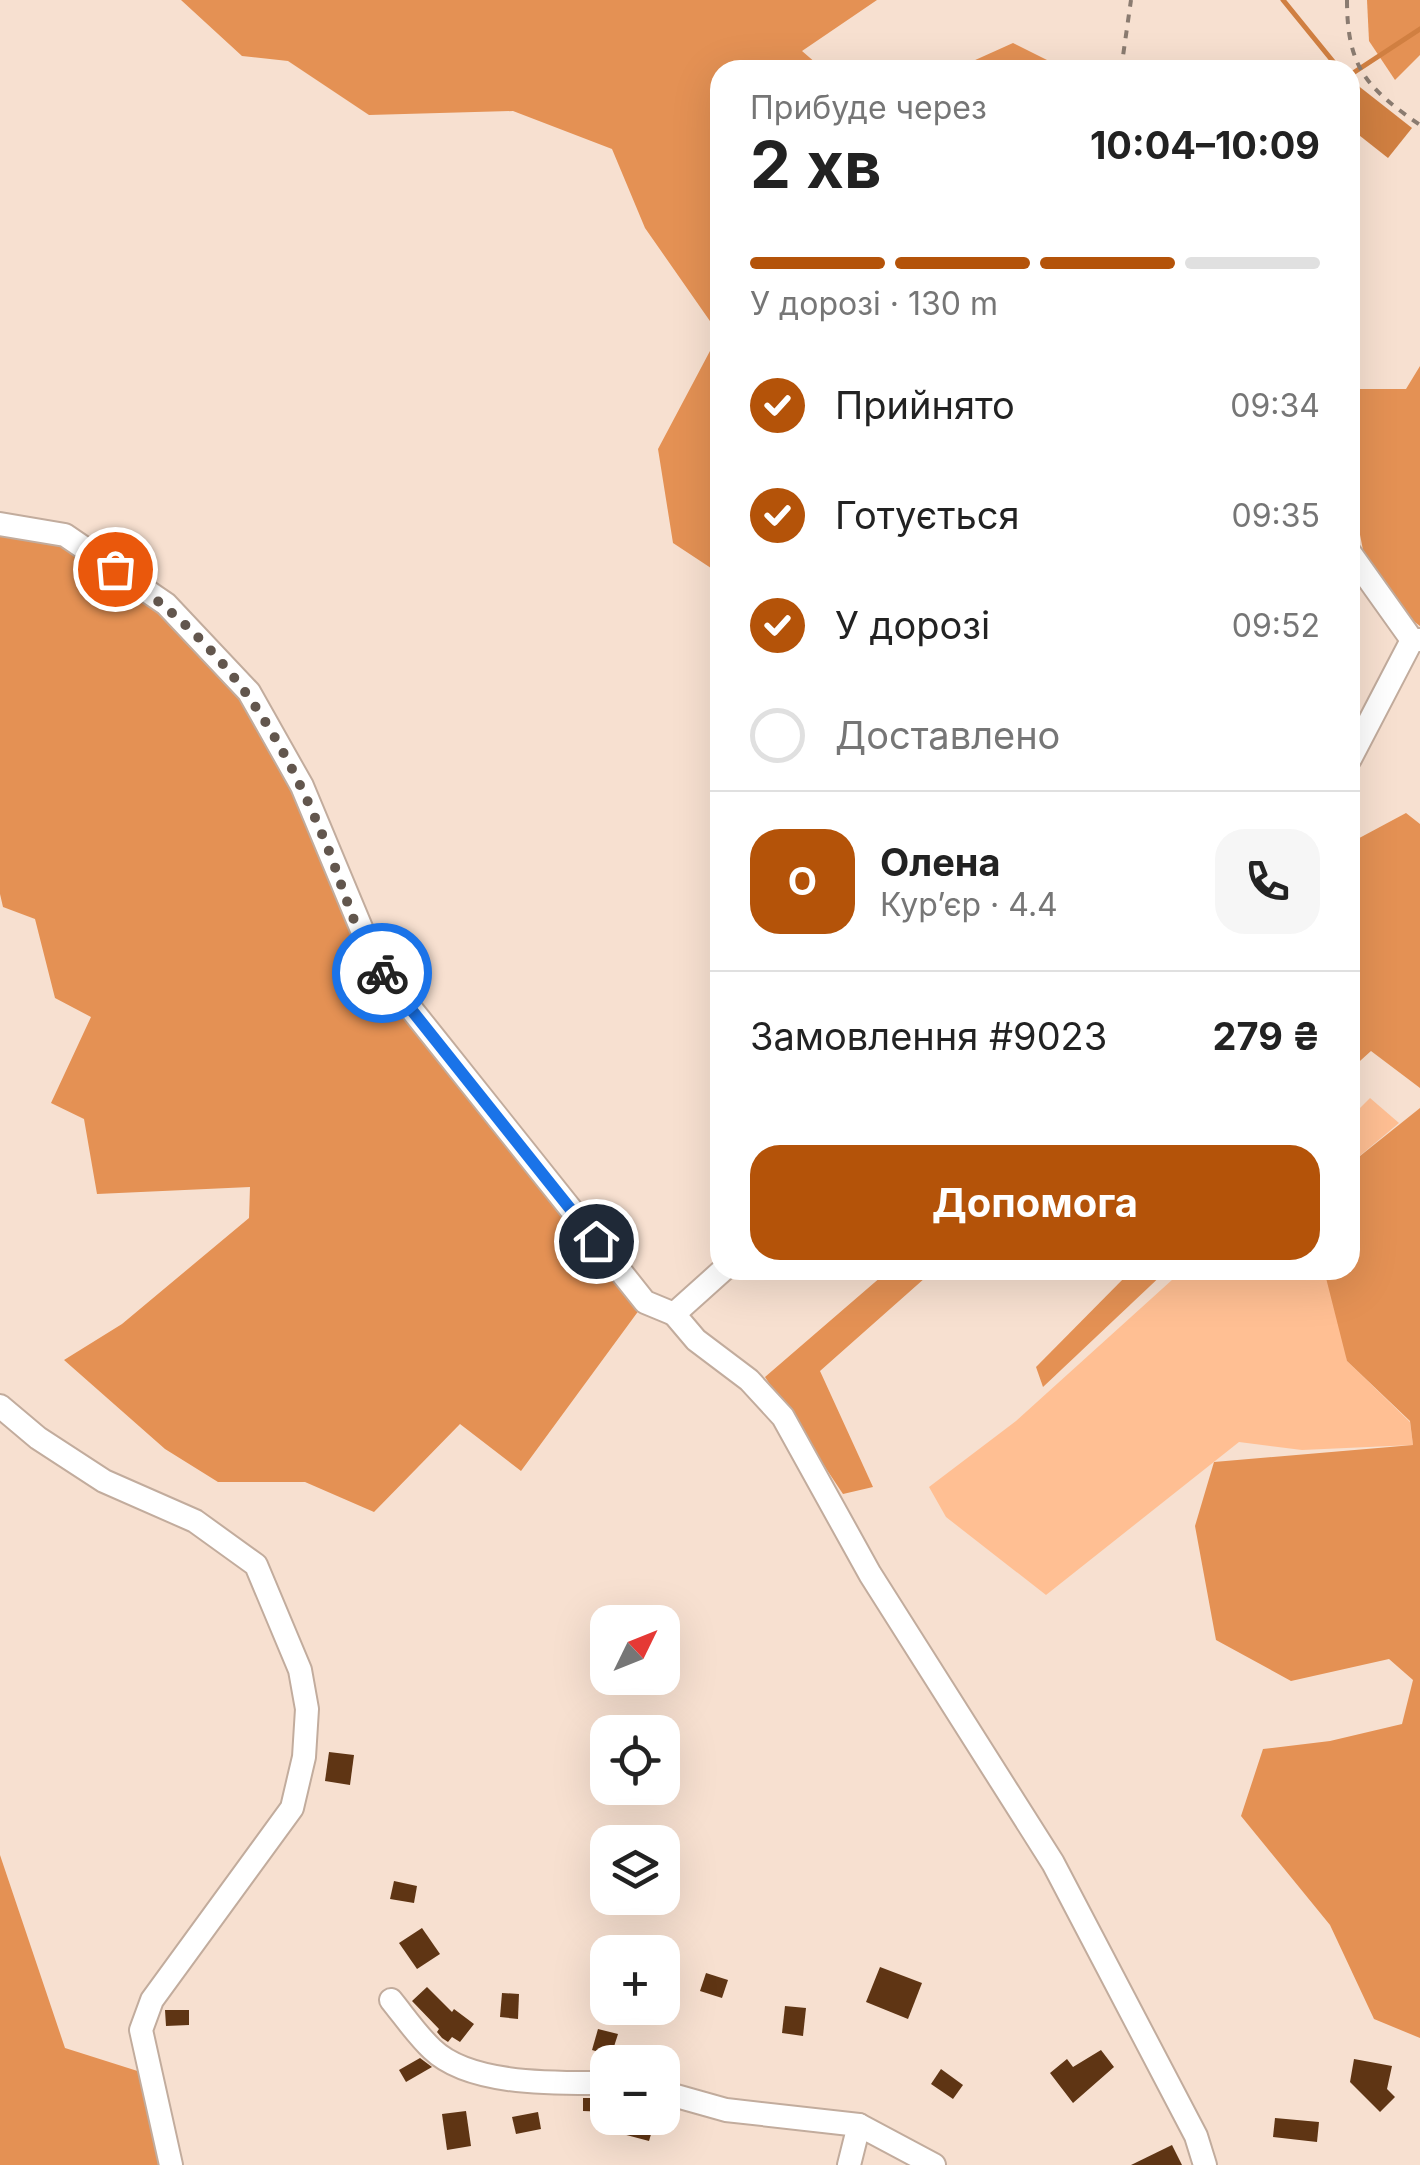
<!DOCTYPE html>
<html lang="uk">
<head>
<meta charset="utf-8">
<style>
  body { margin:0; font-family:Inter,sans-serif; background:#f6f6f6; color:#222; height:100vh; display:flex; flex-direction:column; font-size:38px; white-space:nowrap }
  * { box-sizing:border-box; margin:0 }
  p { font-size:32px; color:#767676 }
  .icon { flex:none; width:55px; height:55px; fill:none; stroke:currentColor; stroke-width:2; stroke-linecap:round; stroke-linejoin:round }
  .map { position:relative; flex:1; overflow:hidden }
  .sheet { position:absolute; left:710px; top:60px; width:650px; height:1220px; display:flex; flex-direction:column; background:#fff; border-radius:30px; box-shadow:0 10px 40px #0002 }
  .sheet>* { flex:none }
  .needle { width:65px; rotate:47deg }
  .fabs { position:absolute; left:590px; top:1605px; display:grid; gap:20px }
  .fabs a { display:grid; place-items:center; width:90px; height:90px; border-radius:20px; background:#fff; box-shadow:0 10px 40px #0002; font-size:50px }
  .pin { position:absolute; display:grid; place-items:center; width:85px; height:85px; color:#fff; margin:-42px; border:5px solid #fff; border-radius:50%; box-shadow:0 2px 10px #0007 }
  .courier { position:absolute; display:grid; place-items:center; width:100px; height:100px; margin:-50px; border:8px solid #1a73e8; border-radius:50%; background:#fff; color:#222; box-shadow:0 2px 12px #0007 }
  .headline em { font-style:normal; font-weight:700 }
  .headline div { display:flex; flex-direction:column-reverse }
  .headline { display:flex; align-items:center; justify-content:space-between; height:170px; padding:0 40px }
  h1 { font-size:65px; font-weight:700; line-height:75px }
  .bar { display:grid; grid-template-columns:repeat(4,1fr); gap:15px 10px; align-content:center; height:120px; padding:0 40px }
  .bar i { height:12px; border-radius:8px; background:#e0e0e0 }
  .bar .on { background:#b45309 }
  .bar p { grid-column:span 4 }
  .line { display:flex; align-items:center; gap:25px; padding:0 40px; border-top:2px solid #e0e0e0 }
  .line div { flex:1 }
  .round { display:grid; place-items:center; flex:none; width:105px; height:105px; border-radius:30px; background:#f6f6f6 }
  ol { padding:0 40px; list-style:none }
  li { display:flex; align-items:center; gap:30px; height:110px }
  li p { margin-inline-start:auto }
  li .icon { padding:10px; border-radius:50%; background:#b45309; color:#fff; stroke-width:4 }
  li:last-child { color:#767676 }
  li i { width:55px; height:55px; border:5px solid #e0e0e0; border-radius:50% }
  .button { display:flex; gap:20px; margin-top:auto; padding:20px 40px }
  .button a { flex:1; height:115px; border-radius:30px; background:#b45309; color:#fff; font-size:40px; font-weight:700; line-height:115px; text-align:center }
  .map>svg:first-child { display:block }
</style>
</head>
<body>
<div class="map">
<svg width="1420" height="2165" viewBox="0 0 1420 2165">
  <rect width="100%" height="100%" fill="#f7e0d0"/>
  <g fill="#ffbf93">
    <polygon points="1370,1098 1399,1123 1350,1164 1350,1118"/>
    <polygon points="1183,1270 1335,1270 1347,1361 1410,1422 1413,1445 1302,1450 1239,1442 1046,1595 946,1517 929,1487 1016,1421"/>
  </g>
  <g fill="#e49154">
    <polygon points="181,0 877,0 802,51 824,70 720,70 720,574 673,543 658,449 719,334 645,228 612,149 513,111 369,115 288,61 242,56"/>
    <polygon points="1367,0 1420,0 1420,55 1395,80 1369,41"/>
    <polygon points="1013,43 1067,70 953,70"/>
    <polygon points="1420,366 1420,626 1408,617 1363,550 1350,484 1350,396 1357,389 1406,389"/>
    <polygon points="0,524 65,535 166,604 249,692 377,966 645,1302 521,1471 460,1424 374,1512 305,1482 218,1482 165,1449 64,1360 122,1324 249,1218 250,1187 97,1194 84,1119 51,1103 91,1017 55,998 35,919 3,907 0,894"/>
    <polygon points="1406,813 1420,824 1420,1088 1371,1051 1350,1070 1350,843"/>
    <polygon points="1420,1108 1420,2038 1374,2019 1330,1925 1241,1816 1263,1749 1330,1741 1402,1724 1413,1680 1389,1659 1291,1681 1216,1640 1195,1526 1214,1462 1413,1445 1410,1421 1347,1361 1324,1270 1350,1270 1350,1164"/>
    <polygon points="889,1270 934,1270 820,1371 873,1487 843,1494 765,1377"/>
    <polygon points="1132,1270 1167,1270 1043,1387 1036,1367"/>
    <polygon points="0,1855 65,2048 147,2074 158,2165 0,2165"/>
  </g>
  <polygon fill="#d07f41" points="1356,84 1412,128 1388,158 1350,128 1350,92"/>
  <g fill="none" stroke-linecap="round" stroke-linejoin="round">
    <g stroke="#d07f41" stroke-width="5">
      <polyline points="1283,0 1340,70"/>
      <polyline points="1350,75 1420,29"/>
    </g>
  </g>
  <g fill="#5f3514">
    <polygon points="329,1752 354,1755 350,1785 325,1781"/>
    <polygon points="394,1881 417,1886 414,1903 390,1899"/>
    <polygon points="422,1928 440,1954 417,1969 399,1943"/>
    <polygon points="880,1967 922,1983 908,2019 866,2002"/>
    <polygon points="706,1973 728,1980 722,1998 700,1991"/>
    <polygon points="427,1987 452,2012 454,2009 474,2024 460,2042 452,2037 448,2042 442,2038 437,2032 439,2029 412,2001"/>
    <polygon points="502,1993 519,1994 518,2019 500,2017"/>
    <polygon points="785,2006 806,2008 803,2036 782,2033"/>
    <polygon points="165,2010 189,2010 189,2025 166,2026"/>
    <polygon points="598,2029 618,2034 611,2056 592,2050"/>
    <polygon points="1101,2050 1114,2067 1073,2103 1050,2073 1067,2059 1073,2067"/>
    <polygon points="420,2058 432,2067 406,2082 399,2070"/>
    <polygon points="1354,2059 1392,2066 1387,2089 1395,2097 1380,2112 1350,2082"/>
    <polygon points="941,2069 963,2085 953,2099 931,2084"/>
    <polygon points="583,2098 608,2098 608,2112 583,2111"/>
    <polygon points="466,2111 471,2146 447,2150 442,2114"/>
    <polygon points="538,2112 541,2129 516,2134 512,2117"/>
    <polygon points="619,2118 655,2121 649,2141 615,2132"/>
    <polygon points="1275,2118 1319,2122 1317,2142 1273,2137"/>
    <polygon points="1172,2145 1182,2165 1131,2165"/>
  </g>
  <g fill="none" stroke-linecap="round" stroke-linejoin="round">
    <g stroke="#c2ac9d" stroke-width="26">
      <g id="street">
        <polyline points="0,524 65,535 166,604 249,692 302,786 377,966 645,1302 674,1314"/>
        <polyline points="1350,553 1412,640"/>
        <polyline points="1350,759 1412,640 1420,640"/>
        <polyline points="723,1270 674,1314 696,1340 749,1380 783,1417 870,1574 1053,1863 1196,2136 1205,2165"/>
        <polyline points="0,1406 38,1438 104,1481 195,1521 256,1565 300,1670 307,1709 304,1757 292,1808 152,2000 141,2030 171,2165"/>
        <path d="M391,2000C404,2016 417,2035 432,2049C470,2086 557,2083 608,2083"/>
        <polyline points="662,2092 726,2110 859,2125"/>
        <polyline points="849,2165 859,2125 934,2165"/>
      </g>
    </g>
    <g stroke="#8a7b70" stroke-width="4" stroke-dasharray="8 8" stroke-linecap="butt">
      <path d="M1347,0C1347,68 1367,88 1420,125"/>
      <polyline points="1121,70 1131,0"/>
    </g>
    <use href="#street" stroke="#fff" stroke-width="22"/>
  </g>
  <g fill="none" stroke-linecap="round" stroke-linejoin="round">
    <path stroke="#62564d" stroke-width="10" stroke-dasharray="0 18" d="M115,569C226,646 276,722 327,846C342,883 358,944 382,973"/>
    <polyline stroke="#1a73e8" stroke-width="12" points="382,973 596,1241"/>
  </g>
</svg>
<div class="fabs">
<a><svg class="needle" viewBox="-14 -14 28 28"><path d="M0-13l5 13h-10z" fill="#e53935"/><path d="M0 13l5-13h-10z" fill="#767676"/></svg></a>
<a><svg class="icon" aria-label="locate" viewBox="0 0 24 24"><circle cx="12" cy="12" r="6"/><path d="M12 2v4M12 18v4M2 12h4M18 12h4"/></svg></a>
<a><svg class="icon" aria-label="layers" viewBox="0 0 24 24"><path d="M12 4l9 5-9 5-9-5zM3 14l9 5 9-5"/></svg></a>
<a>+</a>
<a>−</a>
</div>
<div class="pin" style="left:115px;top:569px;background:#ea580c"><svg class="icon" aria-label="bag" viewBox="0 0 24 24"><path d="M5 8h14l-1 12H6zM9 8a3 3 0 0 1 6 0"/></svg></div>
<div class="pin" style="left:596px;top:1241px;background:#1f2937"><svg class="icon" aria-label="home" viewBox="0 0 24 24"><path d="M3 11l9-7 9 7M6 9v11h12V9"/></svg></div>
<div class="courier" style="left:382px;top:973px"><svg class="icon" aria-label="bike" viewBox="0 0 24 24"><circle cx="6" cy="16" r="4"/><circle cx="18" cy="16" r="4"/><path d="M6 16l4-8h5l3 8M10 8l3 8H6M13 5h3"/></svg></div>
<section class="sheet">
<div class="headline"><div><h1>2 хв</h1><p>Прибуде через</p></div><em>10:04–10:09</em></div>
<div class="bar"><i class="on"></i><i class="on"></i><i class="on"></i><i></i><p>У дорозі · 130 m</p></div>
<ol>
<li><svg class="icon" aria-label="check" viewBox="0 0 24 24"><path d="M5 12l5 5 9-10"/></svg>Прийнято<p>09:34</p></li>
<li><svg class="icon" aria-label="check" viewBox="0 0 24 24"><path d="M5 12l5 5 9-10"/></svg>Готується<p>09:35</p></li>
<li><svg class="icon" aria-label="check" viewBox="0 0 24 24"><path d="M5 12l5 5 9-10"/></svg>У дорозі<p>09:52</p></li>
<li><i></i>Доставлено</li>
</ol>
<div class="line" style="height:180px"><b class="round" style="background:#b45309;color:#fff">О</b><div><b>Олена</b><p>Кур’єр · 4.4</p></div><a class="round"><svg class="icon" aria-label="phone" viewBox="0 0 24 24"><path d="M5 4h4l2 5-3 2q2 4 5 5l2-3 5 2v4C11 20 4 13 5 4z"/></svg></a></div>
<div class="line" style="height:130px"><div>Замовлення #9023</div><b>279 ₴</b></div>
<div class="button"><a>Допомога</a></div>
</section>
</div>
</body>
</html>
